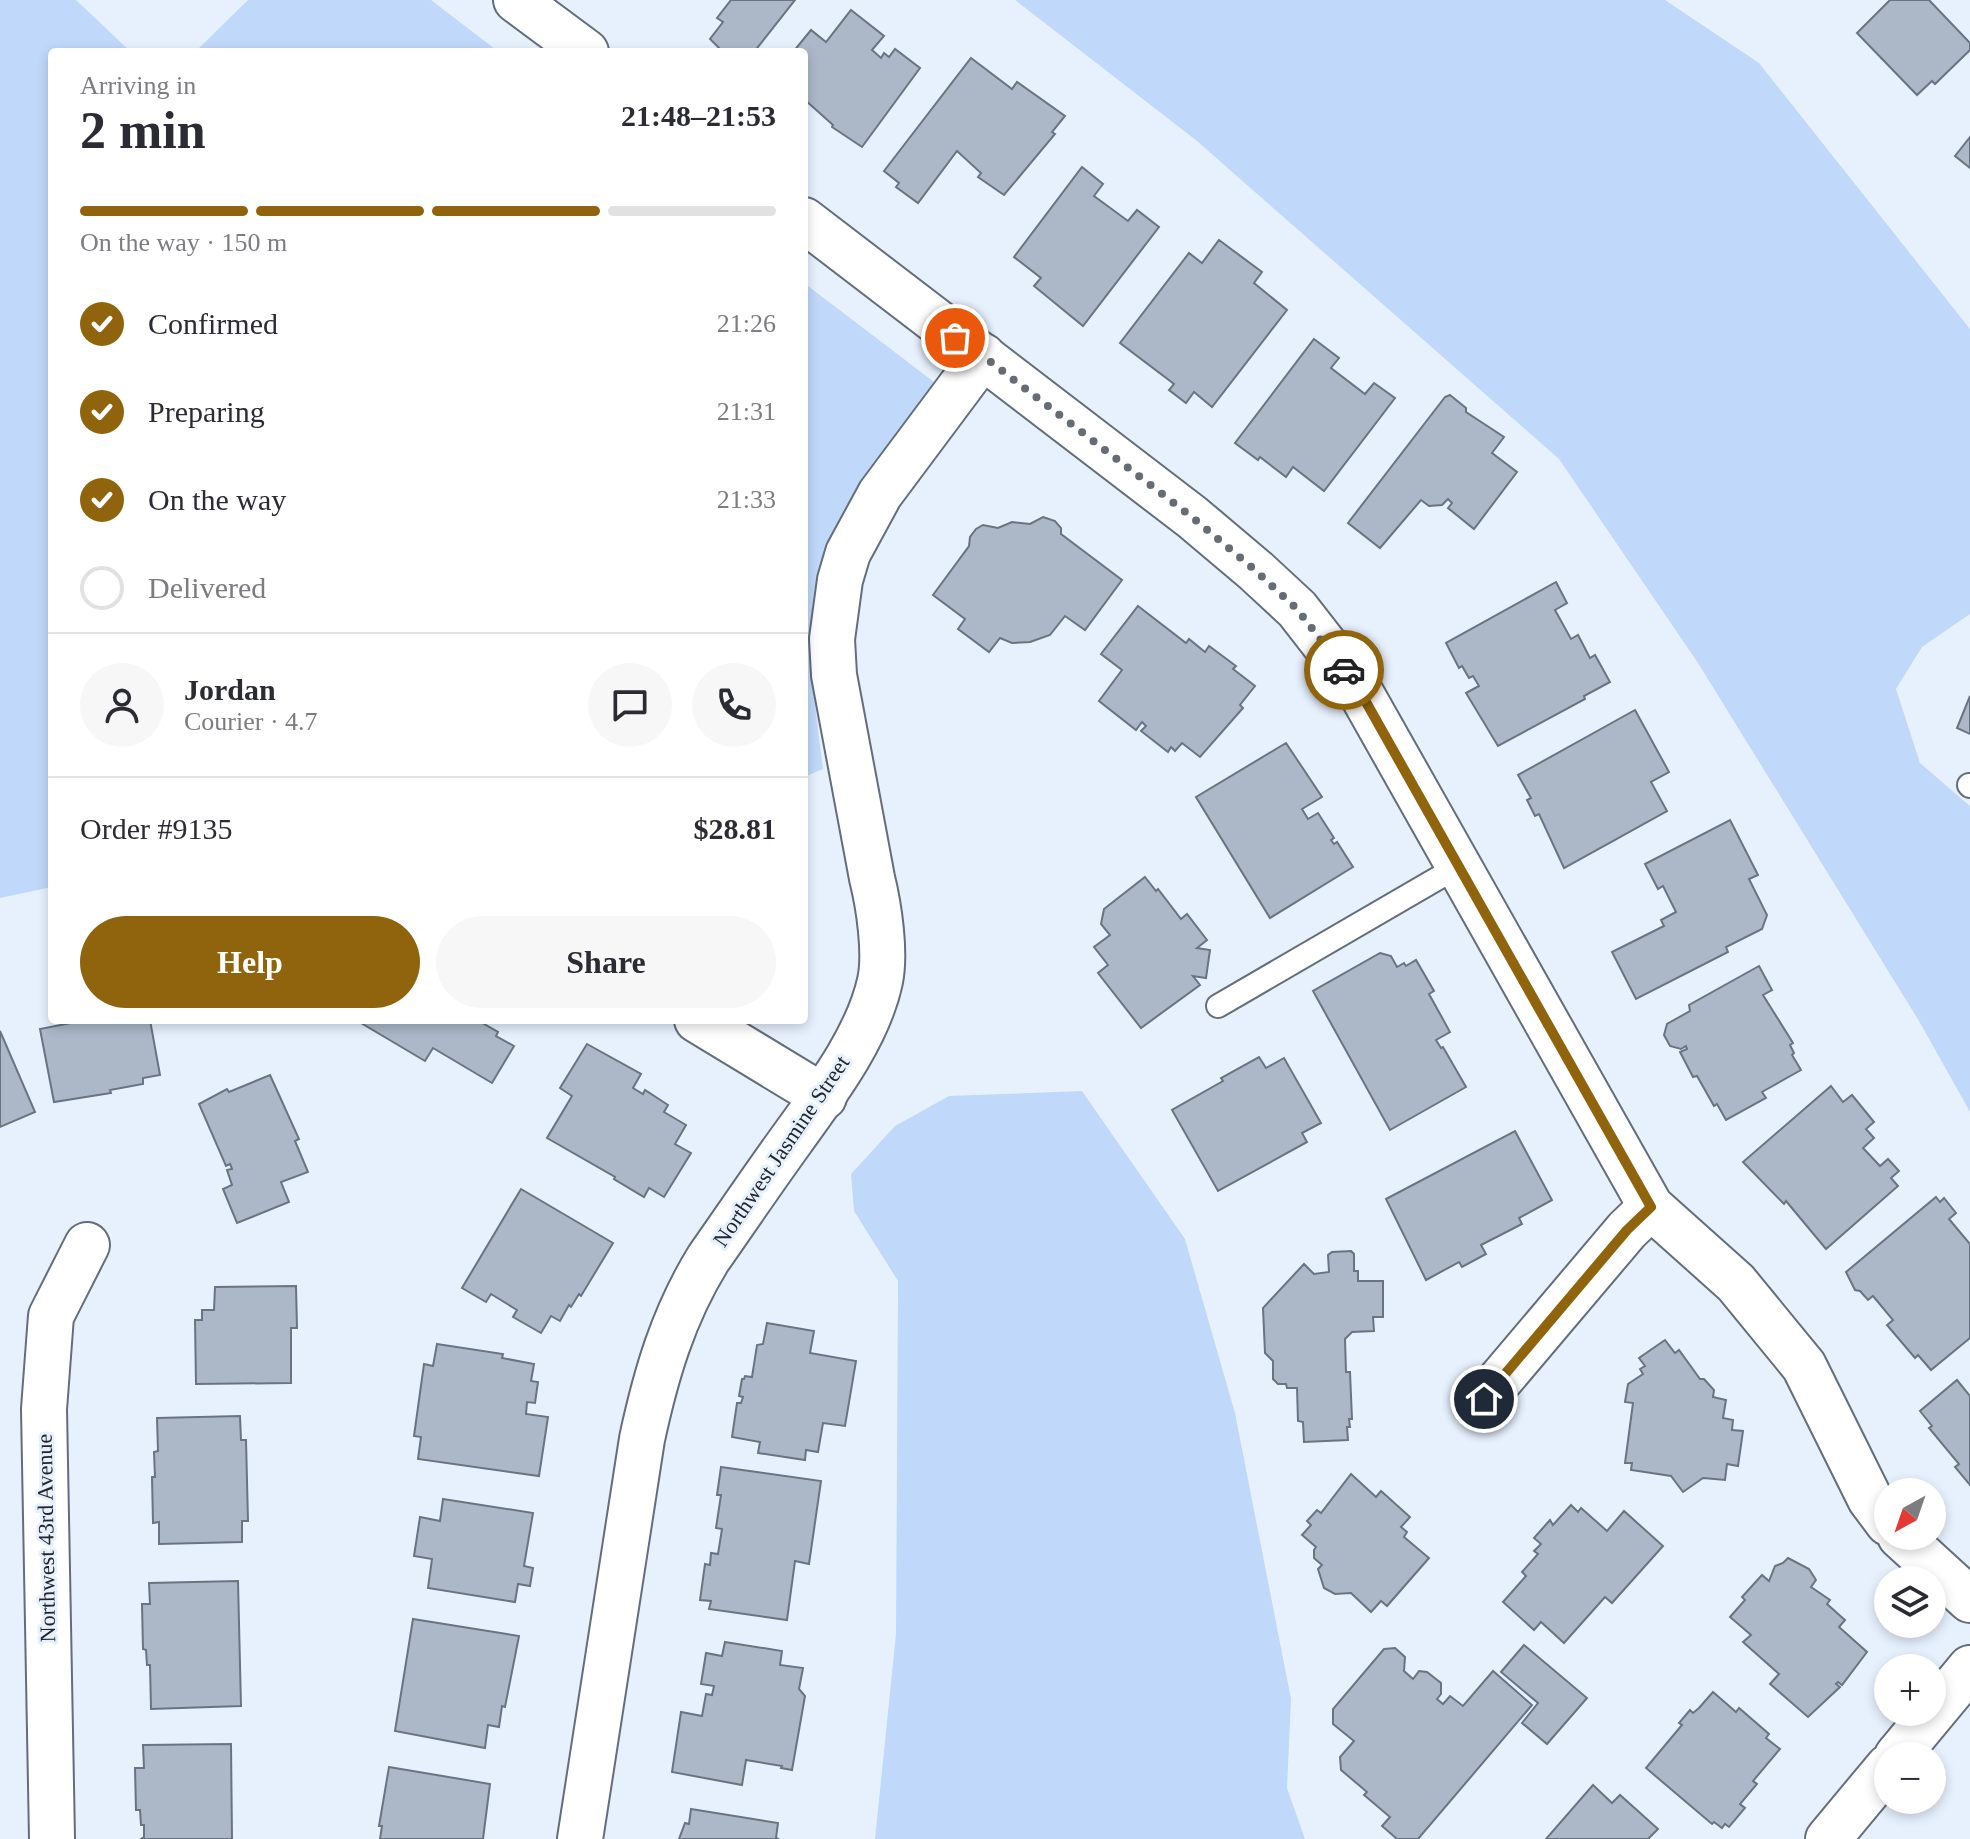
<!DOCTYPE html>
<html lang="en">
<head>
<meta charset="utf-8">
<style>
  body { margin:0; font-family:Georgia,serif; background:#f7f7f7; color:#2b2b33; height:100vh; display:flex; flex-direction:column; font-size:30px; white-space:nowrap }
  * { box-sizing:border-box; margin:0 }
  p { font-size:26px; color:#7c7c81 }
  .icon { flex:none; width:44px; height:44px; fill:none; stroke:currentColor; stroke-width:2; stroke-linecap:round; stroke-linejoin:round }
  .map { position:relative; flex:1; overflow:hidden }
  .panel { position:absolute; left:48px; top:48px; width:760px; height:976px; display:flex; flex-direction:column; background:#fff; border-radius:8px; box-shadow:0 4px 12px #0003 }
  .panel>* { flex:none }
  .needle { width:52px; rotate:220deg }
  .tools { position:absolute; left:1874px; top:1478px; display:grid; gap:16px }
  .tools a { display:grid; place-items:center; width:72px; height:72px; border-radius:50%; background:#fff; box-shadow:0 4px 12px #0003; font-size:40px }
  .pin { position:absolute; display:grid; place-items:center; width:68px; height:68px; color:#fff; margin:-34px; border:4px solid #fff; border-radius:50%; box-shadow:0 2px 8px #0007 }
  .courier { position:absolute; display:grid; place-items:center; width:80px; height:80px; margin:-40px; border:6px solid #90640c; border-radius:50%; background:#fff; color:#222; box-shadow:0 2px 10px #0007 }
  .headline em { font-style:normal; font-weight:800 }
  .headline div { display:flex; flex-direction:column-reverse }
  .headline { display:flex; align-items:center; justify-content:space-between; height:136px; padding:0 32px }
  h1 { font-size:52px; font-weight:800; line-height:60px }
  .bar { display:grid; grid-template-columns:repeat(4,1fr); gap:12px 8px; align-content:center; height:96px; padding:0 32px }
  .bar i { height:10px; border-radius:6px; background:#e1e1e2 }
  .bar .current { background:#90640c }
  .bar p { grid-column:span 4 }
  .line { display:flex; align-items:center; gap:20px; padding:0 32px; border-top:2px solid #e1e1e2 }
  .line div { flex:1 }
  .round { display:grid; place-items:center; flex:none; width:84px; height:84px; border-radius:42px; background:#f7f7f7 }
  ol { padding:0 32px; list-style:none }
  li { display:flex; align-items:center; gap:24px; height:88px }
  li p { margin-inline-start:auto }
  li .icon { padding:8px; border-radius:50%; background:#90640c; color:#fff; stroke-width:4 }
  li:last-child { color:#7c7c81 }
  li i { width:44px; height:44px; border:4px solid #e1e1e2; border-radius:50% }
  .cta { display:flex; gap:16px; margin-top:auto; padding:16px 32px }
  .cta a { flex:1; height:92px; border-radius:48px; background:#90640c; color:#fff; font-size:32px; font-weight:800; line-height:92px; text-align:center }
  .cta a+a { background:#f7f7f7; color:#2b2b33 }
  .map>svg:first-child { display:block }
</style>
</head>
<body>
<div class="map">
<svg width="1970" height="1839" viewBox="0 0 1970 1839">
  <rect width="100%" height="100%" fill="#e7f1fe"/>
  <g fill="#c0d8fa">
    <polygon points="0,0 76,0 131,52 52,52 52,887 0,898"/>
    <polygon points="248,0 431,0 499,52 195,52"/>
    <polygon points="1015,0 1665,0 1759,63 1970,329 1970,614 1922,647 1896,689 1920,763 1970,806 1970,1112 1919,1021 1698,663 1559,459 1197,141"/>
    <path d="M804,283L934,382C896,438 823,526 814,593C806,652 816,710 823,769L804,777Z"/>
    <polygon points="1082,1091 1185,1239 1235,1413 1291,1699 1287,1788 1305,1839 875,1839 896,1634 898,1281 854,1211 851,1174 895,1126 949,1096"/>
  </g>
  <g fill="#acb8c8" stroke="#697383" stroke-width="2">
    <polygon points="731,0 795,0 754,52 723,52 710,39 723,22 717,18"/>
    <polygon points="1890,0 1929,0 1970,43 1970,50 1935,84 1932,81 1917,95 1857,33"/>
    <polygon points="851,10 884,36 872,50 881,58 884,53 889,57 895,49 920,68 862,147 832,127 833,125 804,99 804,52 793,52 811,30 826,42"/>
    <polygon points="971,58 1012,89 1017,82 1065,116 1052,132 1055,134 1004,195 978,177 981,173 957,151 918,203 896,187 899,183 884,171"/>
    <polygon points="1970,137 1970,168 1955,156"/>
    <polygon points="1082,167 1103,184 1094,196 1128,221 1137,210 1159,227 1083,326 1034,286 1041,278 1014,257"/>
    <polygon points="1219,240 1262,272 1254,283 1287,310 1212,407 1194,392 1186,403 1169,390 1174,384 1120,343 1189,253 1202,263"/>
    <polygon points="1314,339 1339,358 1331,368 1365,394 1374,383 1395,398 1324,491 1293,467 1286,477 1260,457 1258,460 1235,443"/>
    <polygon points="1450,395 1466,408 1466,412 1504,437 1492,453 1517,472 1474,529 1448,508 1452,503 1448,499 1442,505 1429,506 1421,500 1380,548 1348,523 1445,397"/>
    <polygon points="1043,517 1055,521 1061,528 1061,534 1122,580 1085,630 1065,616 1050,635 1030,642 1012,643 1000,638 989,652 958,629 965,619 933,595 969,546 970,537 976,529 983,525 998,528 1012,522 1030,524"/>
    <polygon points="1556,582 1567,603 1555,610 1571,639 1578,635 1590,658 1595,655 1610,682 1584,696 1585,699 1498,746 1466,693 1479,686 1473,676 1469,678 1462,666 1459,668 1446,643"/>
    <polygon points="1138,606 1186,643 1189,639 1205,652 1209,646 1236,666 1233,669 1255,686 1240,705 1243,708 1200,757 1182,743 1175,751 1171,747 1168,752 1141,731 1146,726 1142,722 1136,730 1099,701 1122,670 1101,654"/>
    <polygon points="1970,696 1970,734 1957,728"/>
    <polygon points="1635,710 1669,772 1651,782 1667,811 1564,868 1539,814 1535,816 1527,800 1531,798 1518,775"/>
    <polygon points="1286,743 1322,797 1302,809 1308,819 1318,813 1334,838 1331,840 1334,844 1337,842 1353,867 1270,918 1196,797"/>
    <polygon points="1730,820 1758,875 1749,879 1767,915 1762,929 1726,947 1728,952 1636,999 1612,952 1664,926 1661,920 1676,912 1663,886 1658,889 1645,864"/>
    <polygon points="1145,877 1156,891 1158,889 1181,919 1187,914 1207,940 1197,948 1210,950 1206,978 1193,976 1200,985 1141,1028 1098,973 1108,965 1094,947 1110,935 1101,924 1104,909"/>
    <polygon points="1380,953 1391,956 1397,967 1404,963 1406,966 1416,960 1434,991 1429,994 1450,1032 1436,1040 1441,1048 1443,1047 1466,1087 1390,1130 1313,991"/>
    <polygon points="1759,966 1772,990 1763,995 1793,1043 1790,1045 1794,1053 1792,1055 1801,1070 1762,1092 1766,1098 1726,1120 1717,1104 1714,1106 1697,1076 1693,1077 1680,1052 1687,1049 1686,1046 1681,1049 1670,1046 1664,1035 1667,1024 1690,1011 1689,1005"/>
    <polygon points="71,1020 150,1020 160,1075 143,1078 143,1084 110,1090 111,1093 54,1102 40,1029 71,1023"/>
    <polygon points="356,1020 477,1020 498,1032 496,1036 514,1046 492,1083 433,1048 425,1061"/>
    <polygon points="0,1031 35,1112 0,1127"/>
    <polygon points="587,1044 641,1074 633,1088 643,1094 645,1090 668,1105 664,1112 686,1125 675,1144 691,1153 664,1197 649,1188 644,1197 614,1179 615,1177 547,1138 572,1096 560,1088"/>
    <polygon points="1259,1057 1266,1068 1284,1058 1321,1123 1302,1133 1307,1142 1218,1191 1172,1110 1223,1081 1221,1078"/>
    <polygon points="270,1075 299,1139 295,1141 308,1172 281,1182 289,1202 237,1223 223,1189 232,1185 227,1170 232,1169 230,1164 226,1166 199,1104 227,1089 229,1092"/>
    <polygon points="1831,1086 1843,1102 1852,1095 1874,1122 1866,1129 1874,1138 1863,1148 1880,1166 1888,1159 1899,1171 1891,1178 1898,1186 1826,1249 1786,1201 1784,1204 1743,1162"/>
    <polygon points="1515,1131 1552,1200 1519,1218 1522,1224 1481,1245 1486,1254 1462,1267 1459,1262 1426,1280 1386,1199"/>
    <polygon points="521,1189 613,1243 581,1296 579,1294 571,1307 569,1305 560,1321 551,1316 541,1333 513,1317 517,1310 491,1294 486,1302 462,1288"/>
    <polygon points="1936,1197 1940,1202 1944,1198 1956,1213 1949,1219 1970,1244 1970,1338 1931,1370 1918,1355 1915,1358 1887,1325 1893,1320 1873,1296 1868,1300 1860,1291 1855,1290 1846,1272"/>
    <polygon points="1351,1251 1354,1254 1354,1271 1358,1271 1358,1281 1383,1281 1383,1317 1373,1317 1374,1331 1352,1332 1345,1339 1346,1372 1350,1372 1352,1419 1349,1419 1350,1427 1347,1427 1348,1440 1304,1442 1303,1422 1298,1421 1297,1388 1287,1388 1286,1384 1278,1384 1273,1379 1273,1361 1265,1353 1263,1308 1304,1264 1314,1274 1329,1272 1328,1255 1332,1252"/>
    <polygon points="296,1286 297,1328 291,1328 291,1383 196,1384 195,1320 202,1320 202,1310 214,1310 215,1287"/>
    <polygon points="767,1323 814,1331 810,1353 856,1361 845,1426 823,1423 818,1452 806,1450 805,1460 758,1453 760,1442 732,1437 737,1403 741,1403 743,1397 739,1396 742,1379 744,1379 745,1376 752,1377 757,1345 763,1344"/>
    <polygon points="1665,1340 1675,1353 1679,1350 1700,1379 1704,1379 1714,1390 1713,1397 1726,1400 1723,1418 1733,1420 1732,1430 1743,1431 1738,1466 1727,1464 1725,1480 1703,1478 1683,1492 1671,1476 1631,1470 1632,1463 1625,1463 1633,1403 1625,1402 1628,1384 1643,1374 1640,1369 1645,1366 1639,1358"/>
    <polygon points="437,1344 503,1354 502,1358 534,1364 531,1381 538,1382 535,1403 527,1402 526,1414 548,1417 539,1476 418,1459 421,1437 414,1436 424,1364 433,1366"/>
    <polygon points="1957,1380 1970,1396 1970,1485 1955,1467 1959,1464 1929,1428 1932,1426 1920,1411"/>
    <polygon points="240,1416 241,1440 246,1440 248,1521 242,1521 242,1542 159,1544 159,1522 153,1523 152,1477 155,1477 154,1452 158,1451 157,1418"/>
    <polygon points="721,1467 821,1481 809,1564 795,1561 787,1620 709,1609 711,1601 700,1600 705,1564 710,1565 711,1553 718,1554 722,1529 716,1528 721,1495 717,1495"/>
    <polygon points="1351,1474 1376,1497 1381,1491 1410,1517 1401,1527 1407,1532 1404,1537 1429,1558 1387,1606 1381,1601 1371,1612 1351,1593 1335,1594 1324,1588 1318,1569 1322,1565 1314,1558 1314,1550 1316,1547 1302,1535 1311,1525 1307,1521 1317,1510 1321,1513"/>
    <polygon points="443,1499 533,1513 524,1566 533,1568 530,1586 518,1584 515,1602 428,1588 432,1559 414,1556 420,1517 440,1521"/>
    <polygon points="1571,1505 1578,1512 1581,1508 1607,1531 1624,1511 1663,1546 1612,1603 1605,1597 1564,1643 1541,1622 1534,1630 1503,1602 1526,1576 1522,1572 1538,1554 1534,1551 1541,1544 1534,1538 1550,1520 1553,1525"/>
    <polygon points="1788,1558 1809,1569 1816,1580 1811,1587 1830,1600 1827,1604 1845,1620 1839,1627 1867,1652 1842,1685 1838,1682 1836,1684 1840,1687 1808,1717 1770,1684 1779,1674 1743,1642 1751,1635 1730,1617 1745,1600 1742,1597 1762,1575 1769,1581 1775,1566 1783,1563"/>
    <polygon points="238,1581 241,1706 151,1709 150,1665 147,1665 146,1650 143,1649 142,1604 150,1604 149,1583"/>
    <polygon points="413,1619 519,1636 505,1707 502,1706 499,1727 488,1725 485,1748 395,1731"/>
    <polygon points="725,1642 782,1651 780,1665 803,1668 799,1689 805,1696 792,1770 781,1768 782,1766 746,1760 742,1785 672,1772 681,1712 702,1716 706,1694 712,1695 714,1686 701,1684 706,1653 722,1656"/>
    <polygon points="1524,1645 1587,1698 1547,1744 1522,1723 1538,1703 1501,1672"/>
    <polygon points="1395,1648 1405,1657 1404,1671 1413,1679 1419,1671 1427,1672 1441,1683 1441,1694 1437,1699 1443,1704 1450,1696 1463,1706 1493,1671 1532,1705 1418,1839 1397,1839 1382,1826 1390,1817 1364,1795 1367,1792 1341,1770 1340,1757 1354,1741 1333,1724 1333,1709 1384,1649"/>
    <polygon points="1713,1692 1736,1712 1739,1708 1769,1734 1766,1738 1780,1749 1753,1781 1757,1784 1740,1804 1745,1808 1729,1827 1725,1824 1722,1828 1714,1822 1712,1824 1646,1768 1682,1725 1679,1723 1690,1710 1693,1713 1699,1708"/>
    <polygon points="231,1744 232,1839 141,1839 144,1837 144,1825 141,1825 140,1810 136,1810 135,1768 144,1768 143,1745"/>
    <polygon points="389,1767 490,1784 483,1839 380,1839 382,1826 379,1826"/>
    <polygon points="1593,1785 1612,1803 1620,1795 1658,1829 1648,1839 1546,1839"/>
    <polygon points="691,1809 778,1823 776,1838 779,1839 679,1839 685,1823 689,1824"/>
  </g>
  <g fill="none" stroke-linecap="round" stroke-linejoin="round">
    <g stroke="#636d7c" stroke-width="26">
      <g id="service">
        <polyline points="1969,785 1970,786"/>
        <polyline points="1218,1006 1459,866"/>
      </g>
    </g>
    <g stroke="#636d7c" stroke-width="48">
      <g id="minor">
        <polyline points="516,0 586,52"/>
        <polyline points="804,220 1192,517 1256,571 1297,609 1357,686 1651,1207 1736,1283 1804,1366 1870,1499 1888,1523"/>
        <polyline points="697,1020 824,1097"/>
        <polyline points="1484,1399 1627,1230 1651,1207"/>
        <polyline points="1900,1536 1970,1600"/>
        <polyline points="1897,1756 1970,1668"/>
        <polyline points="52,1839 44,1409 51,1316 87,1245"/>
        <path d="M580,1839L642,1439C656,1374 673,1316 708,1259C736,1219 763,1179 792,1139C825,1093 868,1037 880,981C886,953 879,906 872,878L834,675L832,639L840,580L848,553L880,494L983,356"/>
        <polyline points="1828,1839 1888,1767"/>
      </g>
    </g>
    <use href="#service" stroke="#fff" stroke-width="22"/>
    <use href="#minor" stroke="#fff" stroke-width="44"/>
  </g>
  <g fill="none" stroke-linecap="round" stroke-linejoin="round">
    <polyline stroke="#666c75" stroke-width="8" stroke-dasharray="0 14.4" points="955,338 983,356 1192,517 1256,571 1297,609 1344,670"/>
    <polyline stroke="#90640c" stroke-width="10" points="1344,670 1357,686 1384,734 1651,1207 1627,1230 1484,1399"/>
  </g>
  <g text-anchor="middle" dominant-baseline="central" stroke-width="6" stroke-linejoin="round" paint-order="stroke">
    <g font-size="22" fill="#21252b" stroke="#e7f1fe">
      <text transform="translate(781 1151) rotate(-56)">Northwest Jasmine Street</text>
      <text transform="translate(46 1538) rotate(-91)">Northwest 43rd Avenue</text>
    </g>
  </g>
</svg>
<div class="tools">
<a><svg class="needle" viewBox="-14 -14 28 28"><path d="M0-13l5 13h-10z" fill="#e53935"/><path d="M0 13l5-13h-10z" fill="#7c7c81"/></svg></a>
<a><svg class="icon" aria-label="layers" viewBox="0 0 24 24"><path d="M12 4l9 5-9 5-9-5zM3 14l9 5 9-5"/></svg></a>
<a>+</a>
<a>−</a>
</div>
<div class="pin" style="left:955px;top:338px;background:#ea580c"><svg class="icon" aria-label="bag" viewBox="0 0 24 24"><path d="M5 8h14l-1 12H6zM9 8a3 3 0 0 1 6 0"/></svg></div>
<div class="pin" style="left:1484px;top:1399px;background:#1f2937"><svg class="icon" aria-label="home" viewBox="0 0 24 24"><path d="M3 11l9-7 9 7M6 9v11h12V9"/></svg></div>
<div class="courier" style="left:1344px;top:670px"><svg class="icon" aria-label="car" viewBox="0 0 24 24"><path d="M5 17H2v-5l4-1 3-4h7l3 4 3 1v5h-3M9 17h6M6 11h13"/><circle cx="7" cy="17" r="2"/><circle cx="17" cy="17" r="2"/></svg></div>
<section class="panel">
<div class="headline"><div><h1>2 min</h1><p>Arriving in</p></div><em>21:48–21:53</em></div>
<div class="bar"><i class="current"></i><i class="current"></i><i class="current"></i><i></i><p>On the way · 150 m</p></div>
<ol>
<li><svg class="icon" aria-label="check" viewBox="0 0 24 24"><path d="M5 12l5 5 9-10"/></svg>Confirmed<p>21:26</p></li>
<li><svg class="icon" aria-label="check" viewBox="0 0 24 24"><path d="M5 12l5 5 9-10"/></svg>Preparing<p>21:31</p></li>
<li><svg class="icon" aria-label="check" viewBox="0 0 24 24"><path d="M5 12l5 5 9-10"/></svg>On the way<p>21:33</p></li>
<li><i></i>Delivered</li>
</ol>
<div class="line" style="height:144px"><a class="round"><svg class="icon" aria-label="person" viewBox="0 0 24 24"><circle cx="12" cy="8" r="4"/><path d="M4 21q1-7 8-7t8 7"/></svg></a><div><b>Jordan</b><p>Courier · 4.7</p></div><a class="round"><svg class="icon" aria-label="chat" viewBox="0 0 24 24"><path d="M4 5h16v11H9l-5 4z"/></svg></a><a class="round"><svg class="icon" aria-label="phone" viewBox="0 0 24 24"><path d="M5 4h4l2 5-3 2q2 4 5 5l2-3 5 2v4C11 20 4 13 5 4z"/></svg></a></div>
<div class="line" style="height:104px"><div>Order #9135</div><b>$28.81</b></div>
<div class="cta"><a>Help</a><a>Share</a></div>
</section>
</div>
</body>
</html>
